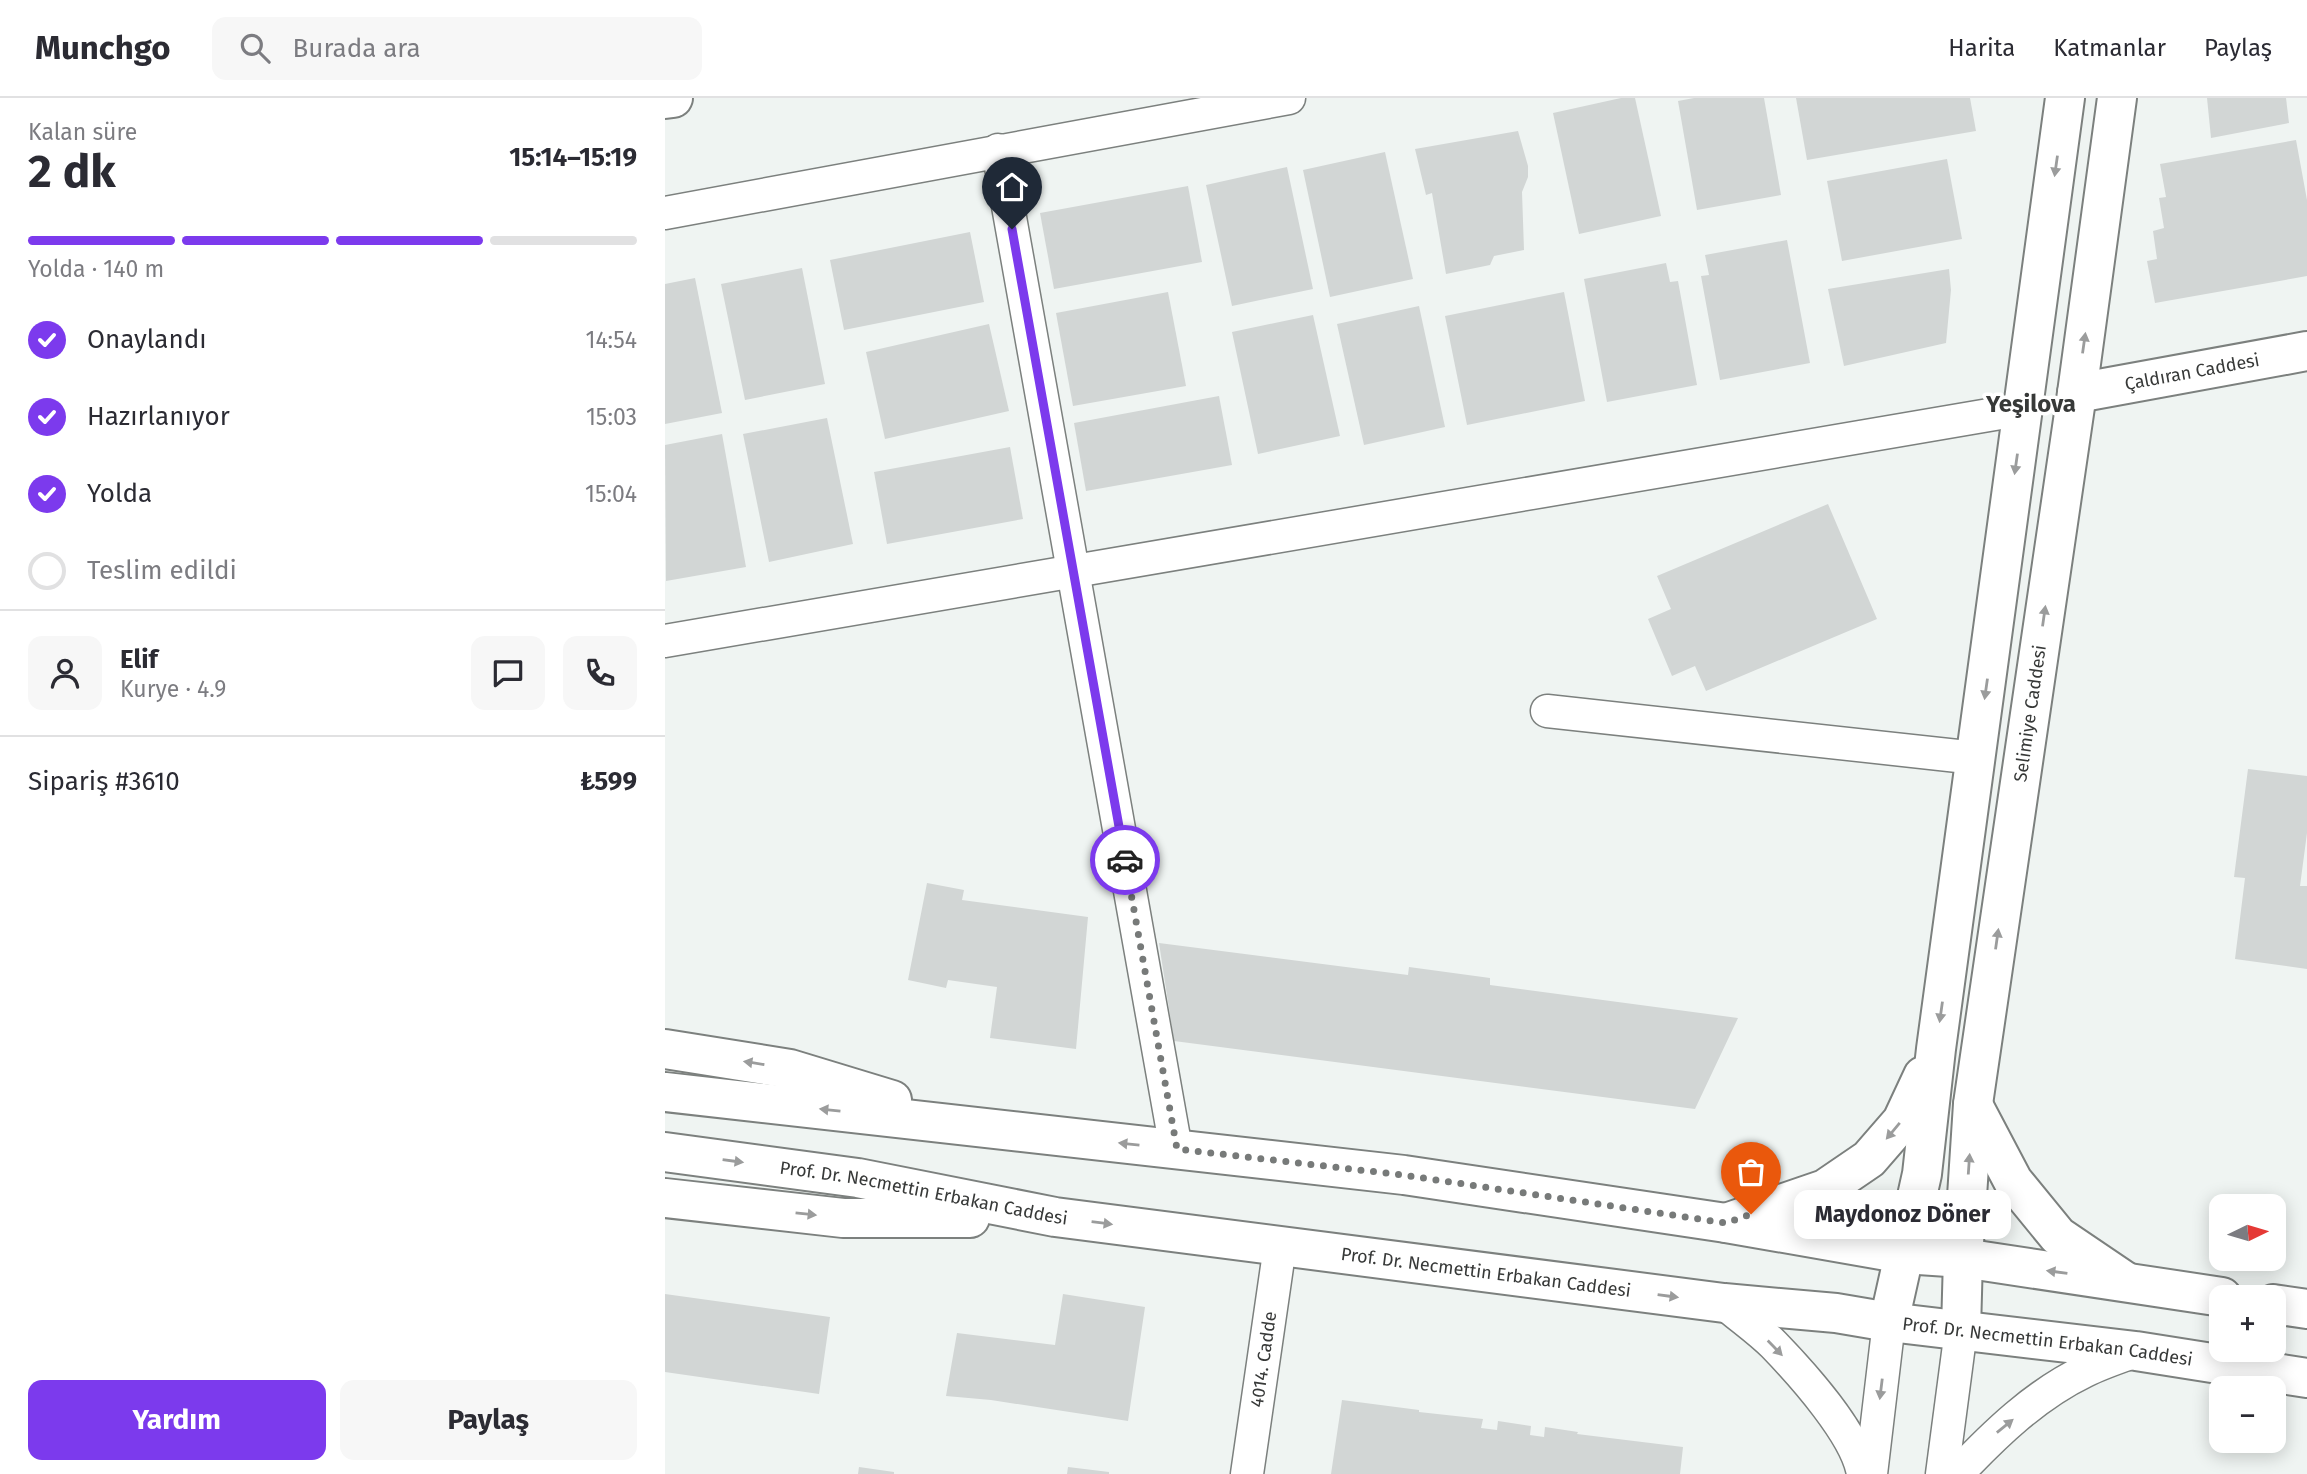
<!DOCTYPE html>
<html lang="tr">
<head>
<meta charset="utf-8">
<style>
  body { margin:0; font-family:"Fira Sans",sans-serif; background:#f7f7f7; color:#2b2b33; height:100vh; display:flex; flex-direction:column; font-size:26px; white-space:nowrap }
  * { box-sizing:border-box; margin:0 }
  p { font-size:23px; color:#7c7c81 }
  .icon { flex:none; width:38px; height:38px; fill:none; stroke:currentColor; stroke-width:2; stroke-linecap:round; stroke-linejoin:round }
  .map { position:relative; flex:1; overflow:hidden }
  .drawer { display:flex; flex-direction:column; background:#fff; width:665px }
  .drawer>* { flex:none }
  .needle { width:46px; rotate:85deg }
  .buttons { position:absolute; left:1544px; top:1096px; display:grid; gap:14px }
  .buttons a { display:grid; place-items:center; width:77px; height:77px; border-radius:14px; background:#fff; box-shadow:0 4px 18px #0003; font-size:35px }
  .pin { position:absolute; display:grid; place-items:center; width:60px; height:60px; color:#fff; margin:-72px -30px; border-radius:50% 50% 50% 0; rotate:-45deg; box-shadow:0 0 7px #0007 }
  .pin .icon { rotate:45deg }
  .courier { position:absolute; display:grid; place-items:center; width:70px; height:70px; margin:-35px; border:5px solid #7c3aed; border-radius:50%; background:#fff; color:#222; box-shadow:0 2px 9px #0007 }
  .bubble { position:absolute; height:49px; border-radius:14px; background:#fff; box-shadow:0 4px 18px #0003; font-size:23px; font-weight:700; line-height:49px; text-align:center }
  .headline em { font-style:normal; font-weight:700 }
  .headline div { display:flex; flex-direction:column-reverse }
  .headline { display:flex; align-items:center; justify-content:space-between; height:119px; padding:0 28px }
  h1 { font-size:46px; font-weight:700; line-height:52px }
  .bar { display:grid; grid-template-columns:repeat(4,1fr); gap:10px 7px; align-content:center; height:84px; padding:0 28px }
  .bar i { height:9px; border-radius:5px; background:#e1e1e2 }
  .bar .active { background:#7c3aed }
  .bar p { grid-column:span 4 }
  .line { display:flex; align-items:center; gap:18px; padding:0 28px; border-top:2px solid #e1e1e2 }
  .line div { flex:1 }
  .round { display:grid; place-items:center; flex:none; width:74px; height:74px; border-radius:14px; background:#f7f7f7 }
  ol { padding:0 28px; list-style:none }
  li { display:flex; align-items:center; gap:21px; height:77px }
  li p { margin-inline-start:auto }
  li .icon { padding:7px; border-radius:50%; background:#7c3aed; color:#fff; stroke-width:4 }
  li:last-child { color:#7c7c81 }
  li i { width:38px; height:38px; border:4px solid #e1e1e2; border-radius:50% }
  .button { display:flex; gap:14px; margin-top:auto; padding:14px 28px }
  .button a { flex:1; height:80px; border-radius:14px; background:#7c3aed; color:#fff; font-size:28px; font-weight:700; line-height:80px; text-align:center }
  .button a+a { background:#f7f7f7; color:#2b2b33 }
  header { display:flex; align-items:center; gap:42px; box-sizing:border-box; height:98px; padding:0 35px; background:#fff; border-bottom:2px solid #e1e1e2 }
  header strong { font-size:33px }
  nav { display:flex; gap:38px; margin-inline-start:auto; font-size:24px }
  .search { width:490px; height:63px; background:#f7f7f7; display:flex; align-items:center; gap:18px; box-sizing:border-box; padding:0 24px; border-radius:14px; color:#7c7c81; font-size:26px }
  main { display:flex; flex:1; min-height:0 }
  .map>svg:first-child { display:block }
</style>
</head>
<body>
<header>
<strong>Munchgo</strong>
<div class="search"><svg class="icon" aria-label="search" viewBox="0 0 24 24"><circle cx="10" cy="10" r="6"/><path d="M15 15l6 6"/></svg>Burada ara</div>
<nav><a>Harita</a><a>Katmanlar</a><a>Paylaş</a></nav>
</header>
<main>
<section class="drawer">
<div class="headline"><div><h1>2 dk</h1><p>Kalan süre</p></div><em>15:14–15:19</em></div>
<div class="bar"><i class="active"></i><i class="active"></i><i class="active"></i><i></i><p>Yolda · 140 m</p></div>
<ol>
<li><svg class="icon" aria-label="check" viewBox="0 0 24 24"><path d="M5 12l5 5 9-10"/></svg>Onaylandı<p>14:54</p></li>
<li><svg class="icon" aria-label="check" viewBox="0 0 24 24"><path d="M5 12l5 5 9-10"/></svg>Hazırlanıyor<p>15:03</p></li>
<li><svg class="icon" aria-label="check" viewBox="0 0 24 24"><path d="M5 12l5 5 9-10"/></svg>Yolda<p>15:04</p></li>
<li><i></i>Teslim edildi</li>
</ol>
<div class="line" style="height:126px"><a class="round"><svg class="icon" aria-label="person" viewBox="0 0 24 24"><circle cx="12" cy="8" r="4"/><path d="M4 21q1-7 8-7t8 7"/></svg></a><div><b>Elif</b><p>Kurye · 4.9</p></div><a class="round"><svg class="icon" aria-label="chat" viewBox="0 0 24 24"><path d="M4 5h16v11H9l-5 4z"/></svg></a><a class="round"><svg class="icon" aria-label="phone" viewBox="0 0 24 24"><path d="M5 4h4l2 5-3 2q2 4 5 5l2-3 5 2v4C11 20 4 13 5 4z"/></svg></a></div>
<div class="line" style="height:91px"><div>Sipariş #3610</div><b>₺599</b></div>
<div class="button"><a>Yardım</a><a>Paylaş</a></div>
</section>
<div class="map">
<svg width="1642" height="1376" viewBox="0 0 1642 1376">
  <rect width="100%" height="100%" fill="#eff4f2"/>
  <g fill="#d2d6d5">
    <polygon points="956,0 970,0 996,118 914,136 888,15"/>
    <polygon points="1029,0 1099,0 1116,97 1032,112 1013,3"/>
    <polygon points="1131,0 1305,0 1311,33 1142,62"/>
    <polygon points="1542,0 1621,0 1624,25 1546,40"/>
    <polygon points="853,33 863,68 863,79 857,94 859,152 829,158 825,167 781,176 767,95 761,97 750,51"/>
    <polygon points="1631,42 1642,102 1642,178 1490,205 1482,163 1492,161 1488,133 1499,130 1494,100 1501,99 1495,66"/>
    <polygon points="720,54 748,181 665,199 638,72"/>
    <polygon points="1282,61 1297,141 1177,163 1162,83"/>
    <polygon points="622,69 648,191 567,208 541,87"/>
    <polygon points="523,88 537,164 389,191 375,115"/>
    <polygon points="305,134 319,204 179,232 165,162"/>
    <polygon points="1122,142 1145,265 1055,282 1036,178 1044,177 1040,157"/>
    <polygon points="1001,165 1005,184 1013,183 1032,287 942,304 919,181"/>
    <polygon points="137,170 160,286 80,302 56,186"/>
    <polygon points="1284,171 1286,192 1281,245 1179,268 1163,191"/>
    <polygon points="30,180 57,315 0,326 0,186"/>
    <polygon points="503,194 521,288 408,308 391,215"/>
    <polygon points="899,194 920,303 802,327 780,218"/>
    <polygon points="754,208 780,329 699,347 672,226"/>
    <polygon points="648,217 675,338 593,356 567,234"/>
    <polygon points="324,226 344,313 220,341 201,254"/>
    <polygon points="554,298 567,367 421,393 409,325"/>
    <polygon points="162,320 188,446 104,464 78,336"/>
    <polygon points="57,336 81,469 1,483 0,347"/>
    <polygon points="345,349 358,421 222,446 209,374"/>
    <polygon points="1163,406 1212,521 1041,593 1030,568 1007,578 983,521 1006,511 992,478"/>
    <polygon points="1583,671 1642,678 1642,735 1635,788 1642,788 1642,871 1570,861 1580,780 1569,779"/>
    <polygon points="262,785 299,792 297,802 423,819 411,951 325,940 332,889 283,882 281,890 243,882"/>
    <polygon points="494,845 743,877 744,869 825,880 825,887 1073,920 1030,1011 509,943"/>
    <polygon points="0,1196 165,1219 154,1296 0,1274"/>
    <polygon points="398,1196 480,1209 463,1323 326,1302 281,1298 292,1235 390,1247"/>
    <polygon points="677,1302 754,1312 754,1314 818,1321 816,1330 832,1332 833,1323 866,1328 865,1337 879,1339 880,1329 913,1334 912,1336 1018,1349 1015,1376 666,1376"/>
    <polygon points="194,1369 229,1374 229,1376 193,1376"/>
    <polygon points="403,1369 444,1374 444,1376 402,1376"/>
  </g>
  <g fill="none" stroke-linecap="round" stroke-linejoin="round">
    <g stroke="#7c807e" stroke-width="35">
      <g id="minor">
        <polyline points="333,52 511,1051"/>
        <polyline points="0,115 624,0"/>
        <polyline points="0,543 1359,311"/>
        <polyline points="882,613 1311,660"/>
        <path d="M1059,1205C1075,1219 1094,1232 1109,1247C1137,1276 1192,1337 1198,1376"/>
        <path id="s1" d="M582,1376L615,1148"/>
        <polyline points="1206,1376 1224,1224"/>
        <polyline points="1277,1376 1296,1232"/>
        <path d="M1292,1376C1330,1336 1370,1297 1420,1273C1436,1265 1454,1259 1471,1253"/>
      </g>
    </g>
    <g stroke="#7c807e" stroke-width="42">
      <g id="tertiary">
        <polyline points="0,1 8,0"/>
        <path id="s2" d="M1412,295L1642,253"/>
        <polyline points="1308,1007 1348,1083 1393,1138 1461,1184"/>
        <polyline points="1061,1125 1160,1091 1204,1061 1237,1023 1258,978"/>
        <polyline points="1224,1224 1257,1076 1271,951 1400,0"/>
        <path id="s3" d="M1296,1232L1298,1160L1308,1006L1412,295L1452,0"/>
      </g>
    </g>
    <g stroke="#7c807e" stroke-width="42">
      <g id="secondary">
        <polyline points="0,951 125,971 227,1002"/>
        <polyline points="0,994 739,1077 1061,1125 1239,1156 1298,1160 1557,1199"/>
        <path id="s4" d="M0,1054L193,1080L390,1119L1059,1205L1171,1215L1224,1224L1471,1253L1642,1280"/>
        <polyline points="0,1100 178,1120 305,1120"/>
        <polyline points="1608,1206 1642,1211"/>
      </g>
    </g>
    <use href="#minor" stroke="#fff" stroke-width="32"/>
    <use href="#tertiary" stroke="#fff" stroke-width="38"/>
    <use href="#secondary" stroke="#fff" stroke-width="38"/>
  </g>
  <defs><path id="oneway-solid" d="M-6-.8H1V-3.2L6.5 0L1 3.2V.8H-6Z" transform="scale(1.75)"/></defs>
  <g fill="#9b9c9c">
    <use href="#oneway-solid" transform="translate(1391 68) rotate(98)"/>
    <use href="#oneway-solid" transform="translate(1419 245) rotate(-82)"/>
    <use href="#oneway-solid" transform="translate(1351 366) rotate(98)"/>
    <use href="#oneway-solid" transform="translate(1379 518) rotate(-82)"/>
    <use href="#oneway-solid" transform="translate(1321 591) rotate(98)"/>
    <use href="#oneway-solid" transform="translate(1332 841) rotate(-82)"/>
    <use href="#oneway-solid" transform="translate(1276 914) rotate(98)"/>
    <use href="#oneway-solid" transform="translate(89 965) rotate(-171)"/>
    <use href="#oneway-solid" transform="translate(165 1012) rotate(-174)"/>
    <use href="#oneway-solid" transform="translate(1228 1033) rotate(130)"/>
    <use href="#oneway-solid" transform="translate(464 1046) rotate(-174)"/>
    <use href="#oneway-solid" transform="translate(68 1063) rotate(8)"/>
    <use href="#oneway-solid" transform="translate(1304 1066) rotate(-86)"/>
    <use href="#oneway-solid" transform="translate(141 1116) rotate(6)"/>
    <use href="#oneway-solid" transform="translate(437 1125) rotate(7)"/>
    <use href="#oneway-solid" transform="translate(1392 1174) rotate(-172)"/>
    <use href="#oneway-solid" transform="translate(1003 1198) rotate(8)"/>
    <use href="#oneway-solid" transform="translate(1110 1250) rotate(46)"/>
    <use href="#oneway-solid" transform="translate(1216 1291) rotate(97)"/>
    <use href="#oneway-solid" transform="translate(1340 1328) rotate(-39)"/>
  </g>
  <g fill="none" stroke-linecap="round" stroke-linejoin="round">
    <polyline stroke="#777a79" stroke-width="7" stroke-dasharray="0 12.6" points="460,762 512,1051 738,1077 1061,1125 1086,1116"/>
    <polyline stroke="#7c3aed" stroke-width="9" points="347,131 460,762"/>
  </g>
  <g text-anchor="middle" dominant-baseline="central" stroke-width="7" stroke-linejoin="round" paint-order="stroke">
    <g font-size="18" fill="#373938" stroke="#fff">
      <text stroke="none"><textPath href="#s2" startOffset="117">Çaldıran Caddesi</textPath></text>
      <text stroke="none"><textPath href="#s3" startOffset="621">Selimiye Caddesi</textPath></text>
      <text stroke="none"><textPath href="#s4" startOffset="262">Prof. Dr. Necmettin Erbakan Caddesi</textPath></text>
      <text stroke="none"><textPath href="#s4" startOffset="830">Prof. Dr. Necmettin Erbakan Caddesi</textPath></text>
      <text stroke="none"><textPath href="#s4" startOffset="1396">Prof. Dr. Necmettin Erbakan Caddesi</textPath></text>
      <text stroke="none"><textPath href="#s1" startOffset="116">4014. Cadde</textPath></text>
    </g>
    <g font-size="24" font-weight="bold" fill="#373938" stroke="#fff">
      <text x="1366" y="306">Yeşilova</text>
    </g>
  </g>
</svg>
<div class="buttons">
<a><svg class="needle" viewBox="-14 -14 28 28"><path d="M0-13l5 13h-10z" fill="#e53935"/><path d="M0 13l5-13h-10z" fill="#7c7c81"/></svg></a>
<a>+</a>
<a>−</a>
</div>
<div class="pin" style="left:1086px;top:1116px;background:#ea580c"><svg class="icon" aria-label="bag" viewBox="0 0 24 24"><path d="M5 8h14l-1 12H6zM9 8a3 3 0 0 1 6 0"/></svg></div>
<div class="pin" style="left:347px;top:131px;background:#1f2937"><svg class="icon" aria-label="home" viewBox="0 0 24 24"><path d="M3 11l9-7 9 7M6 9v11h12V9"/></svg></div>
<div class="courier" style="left:460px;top:762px"><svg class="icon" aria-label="car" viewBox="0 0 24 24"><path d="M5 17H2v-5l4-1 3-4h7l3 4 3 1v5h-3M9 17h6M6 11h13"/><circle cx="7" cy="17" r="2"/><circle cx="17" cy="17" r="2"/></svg></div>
<div class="bubble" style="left:1129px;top:1092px;width:217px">Maydonoz Döner</div>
</div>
</main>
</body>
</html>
